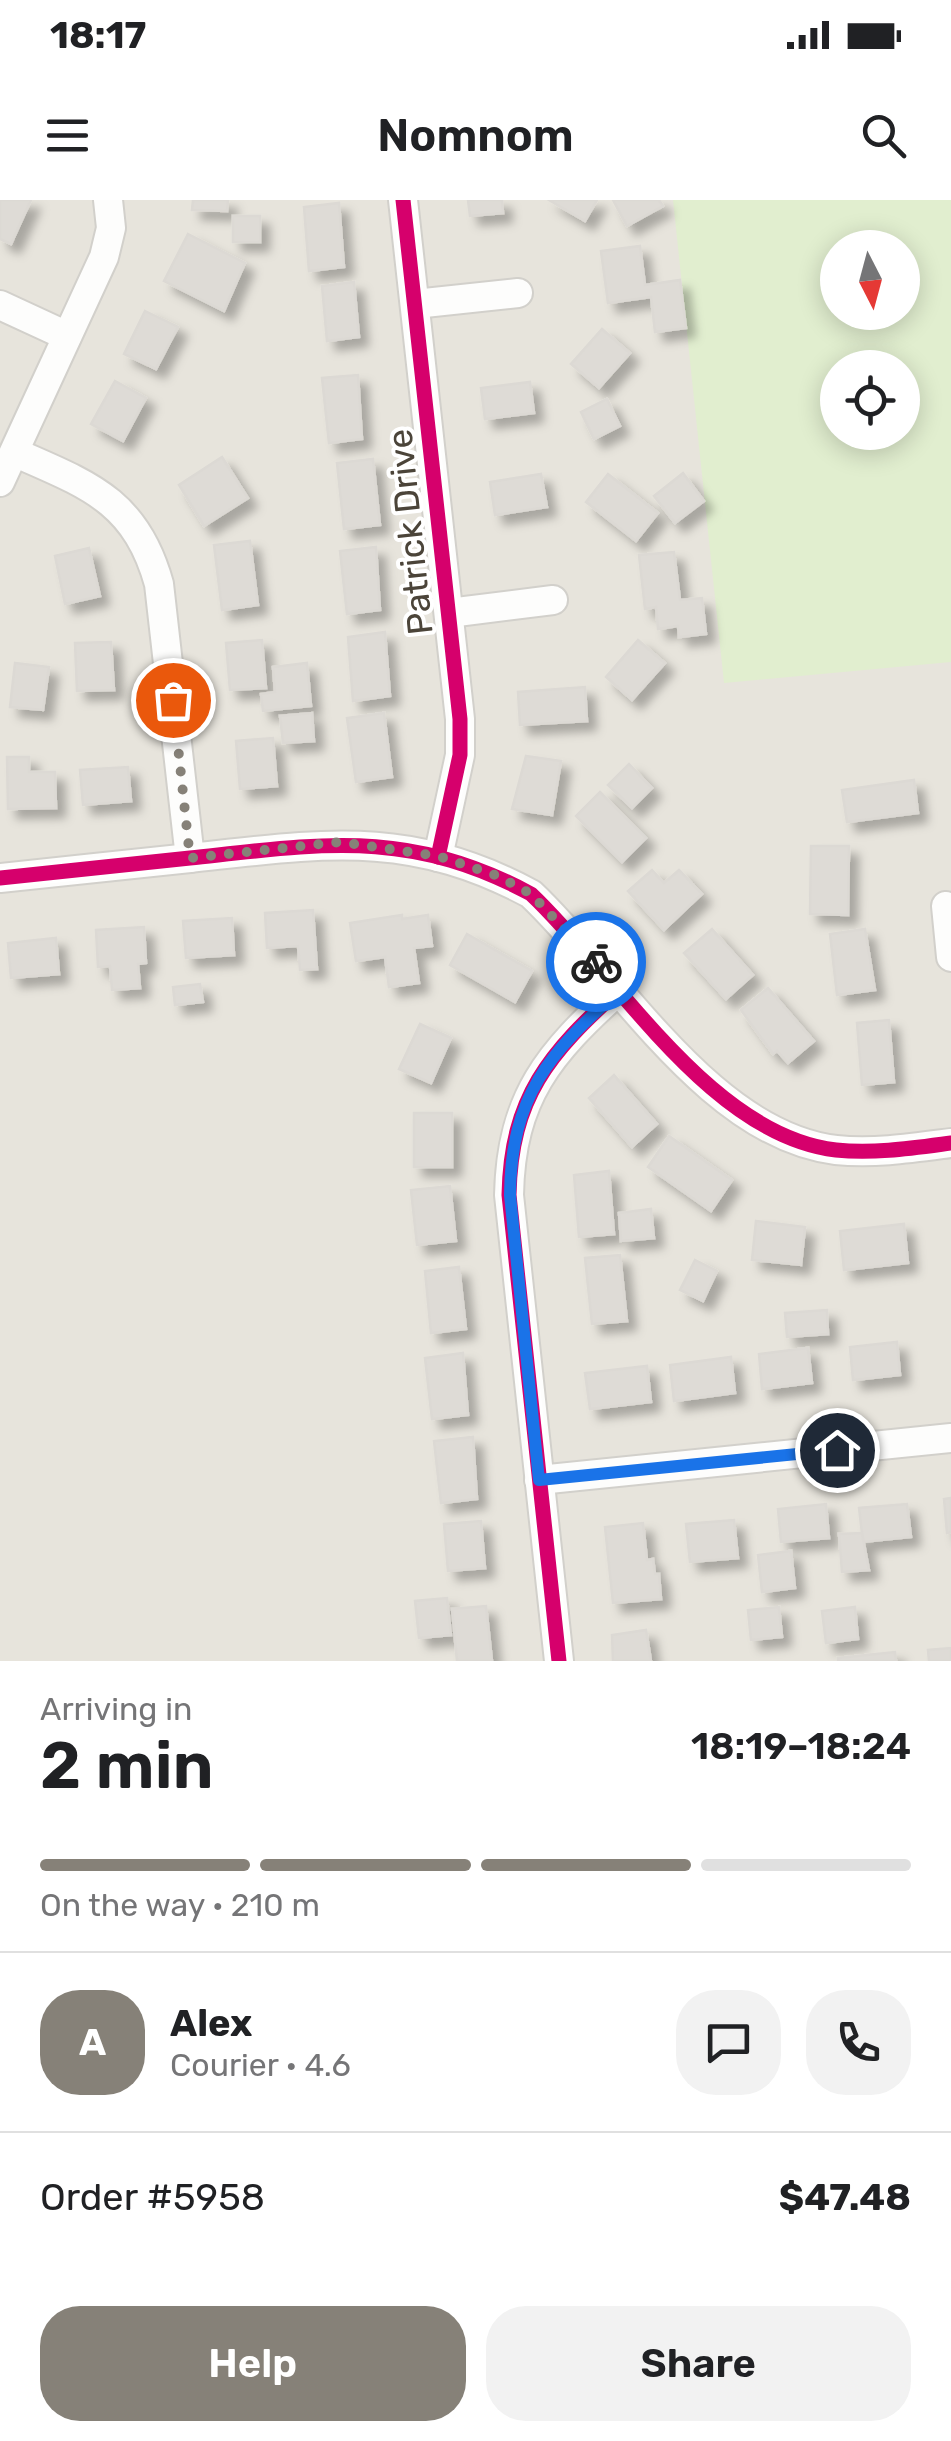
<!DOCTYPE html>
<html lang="en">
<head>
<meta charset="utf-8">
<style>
  body { margin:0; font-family:Rubik,sans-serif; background:#f2f2f2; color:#202124; height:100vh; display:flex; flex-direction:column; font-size:38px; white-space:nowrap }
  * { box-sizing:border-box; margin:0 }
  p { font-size:32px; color:#757577 }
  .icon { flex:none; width:55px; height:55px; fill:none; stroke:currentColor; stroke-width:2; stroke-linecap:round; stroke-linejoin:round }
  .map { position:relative; height:1461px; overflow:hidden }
  .panel { display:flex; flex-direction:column; background:#fff; flex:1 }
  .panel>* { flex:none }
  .needle { width:65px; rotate:174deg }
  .fabs { position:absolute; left:820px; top:30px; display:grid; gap:20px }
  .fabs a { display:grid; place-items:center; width:100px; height:100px; border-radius:50%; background:#fff; box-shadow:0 5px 25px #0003; font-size:50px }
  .pin { position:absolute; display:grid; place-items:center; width:85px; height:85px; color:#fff; margin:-42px; border:5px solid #fff; border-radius:50%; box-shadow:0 2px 10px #0007 }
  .courier { position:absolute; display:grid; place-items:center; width:100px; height:100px; margin:-50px; border:8px solid #1a73e8; border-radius:50%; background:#fff; color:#222; box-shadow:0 2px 12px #0007 }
  .overview em { font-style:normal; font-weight:600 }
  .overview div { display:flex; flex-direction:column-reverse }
  .overview { display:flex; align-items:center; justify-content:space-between; height:170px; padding:0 40px }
  h1 { font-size:65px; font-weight:600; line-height:75px }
  .bar { display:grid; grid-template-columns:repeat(4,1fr); gap:15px 10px; align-content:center; height:120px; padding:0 40px }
  .bar i { height:12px; border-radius:8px; background:#e0e0e0 }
  .bar .current { background:#868178 }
  .bar p { grid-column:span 4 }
  .line { display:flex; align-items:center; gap:25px; padding:0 40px; border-top:2px solid #e0e0e0 }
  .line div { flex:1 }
  .round { display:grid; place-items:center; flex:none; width:105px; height:105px; border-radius:40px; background:#f2f2f2 }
  .primary-button { display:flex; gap:20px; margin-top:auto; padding:20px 40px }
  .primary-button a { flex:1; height:115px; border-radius:40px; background:#868178; color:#fff; font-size:40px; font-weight:600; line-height:115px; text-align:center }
  .primary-button a+a { background:#f2f2f2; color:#202124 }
  .status { display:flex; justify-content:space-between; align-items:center; height:70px; padding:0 50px; background:#fff; direction:ltr }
  .status svg { height:28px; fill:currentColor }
  header { display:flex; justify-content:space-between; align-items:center; height:130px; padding:0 40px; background:#fff; font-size:45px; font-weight:600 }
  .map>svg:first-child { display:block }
</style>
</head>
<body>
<div class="status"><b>18:17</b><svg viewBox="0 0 49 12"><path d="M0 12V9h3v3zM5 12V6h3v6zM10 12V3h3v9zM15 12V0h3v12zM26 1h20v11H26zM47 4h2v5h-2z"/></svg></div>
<header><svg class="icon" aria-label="menu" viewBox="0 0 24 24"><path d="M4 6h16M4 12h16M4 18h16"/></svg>Nomnom<svg class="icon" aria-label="search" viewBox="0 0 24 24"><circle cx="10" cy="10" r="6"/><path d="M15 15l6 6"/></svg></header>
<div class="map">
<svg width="951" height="1461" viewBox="0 0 951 1461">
  <defs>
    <filter id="shadow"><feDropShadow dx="9" dy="9" stdDeviation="5" flood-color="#0004"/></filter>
  </defs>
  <rect width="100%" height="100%" fill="#f4f2ee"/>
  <path fill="#e7e4dc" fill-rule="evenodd" d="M0,0H951V1461H0ZM838,48H902V112H838ZM838,168H902V232H838Z"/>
  <path fill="#e1eecf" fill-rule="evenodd" d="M673,0H951V462L724,483ZM838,48H902V112H838ZM838,168H902V232H838Z"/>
  <g fill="#dedbd6" stroke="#dcd9d4" stroke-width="2.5" filter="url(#shadow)">
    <polygon points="0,0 31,0 11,44 0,39"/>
    <polygon points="193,0 228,0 227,11 192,10"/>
    <polygon points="468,0 502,0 503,13 470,16"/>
    <polygon points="549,0 597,0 585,21"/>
    <polygon points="613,0 659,0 663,6 627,26"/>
    <polygon points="339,3 344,67 309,71 304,7"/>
    <rect x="233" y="16" width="27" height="26"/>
    <polygon points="188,34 245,63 224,111 164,81"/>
    <polygon points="640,46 645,85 680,80 686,128 655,132 651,97 608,103 601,51"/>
    <polygon points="354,82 359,137 327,141 322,86"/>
    <polygon points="145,111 178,127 156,169 124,154"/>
    <polygon points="602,129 630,153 599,188 571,164"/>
    <polygon points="358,175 362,239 329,243 322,178"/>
    <polygon points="115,181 146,198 123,241 91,224"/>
    <polygon points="530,182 534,213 485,219 481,188"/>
    <polygon points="607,199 620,226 594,239 581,212"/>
    <polygon points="222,257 248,298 204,326 179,285"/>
    <polygon points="373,259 380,325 344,329 337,263"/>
    <polygon points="683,273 704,301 675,323 654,296"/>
    <polygon points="541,274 547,307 495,315 490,282"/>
    <polygon points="608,274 658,313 636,341 586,302"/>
    <polygon points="250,341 258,405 222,410 214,345"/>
    <polygon points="376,347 380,410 347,414 340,351"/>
    <polygon points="89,348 100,396 65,404 55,356"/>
    <polygon points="674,352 680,400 702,398 706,434 679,437 678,426 658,429 656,407 645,409 639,355"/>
    <polygon points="385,432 390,496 353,501 348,437"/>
    <polygon points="262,440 266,488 230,490 226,443"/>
    <polygon points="638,440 665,463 632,500 606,477"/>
    <polygon points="111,442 114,490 77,491 75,443"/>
    <polygon points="15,463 49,467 43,510 10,507"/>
    <polygon points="307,463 311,506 263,511 261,494 275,492 273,467"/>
    <polygon points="585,487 587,521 520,525 518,492"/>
    <polygon points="312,513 314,541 283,543 280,516"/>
    <polygon points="384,513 392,577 356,582 347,518"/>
    <polygon points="273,538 277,586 240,589 236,541"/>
    <polygon points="526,556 561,561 552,615 512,609"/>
    <polygon points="7,557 29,557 29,572 55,572 56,608 8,609"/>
    <polygon points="629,564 652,588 632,608 608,585"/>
    <polygon points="128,567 131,601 83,605 80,570"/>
    <polygon points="914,580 918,613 847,622 842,590"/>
    <polygon points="600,592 646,638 622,662 576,616"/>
    <polygon points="811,646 849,646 848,715 810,714"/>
    <polygon points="652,670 664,683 679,670 702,694 664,730 628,691"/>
    <polygon points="313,710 317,769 300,770 298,746 267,748 265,713"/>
    <polygon points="402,715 402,719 428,715 432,746 414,748 419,783 389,787 385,757 356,761 350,723"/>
    <polygon points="232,718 234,755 186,758 183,721"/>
    <polygon points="144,727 146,763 138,764 140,788 112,790 110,766 98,767 96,730"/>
    <polygon points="712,729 753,775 726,799 684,753"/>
    <polygon points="865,729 875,790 837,795 830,734"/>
    <polygon points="467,734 532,771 515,802 450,765"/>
    <polygon points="56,738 59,774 11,778 8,743"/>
    <polygon points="200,784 203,802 175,805 173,787"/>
    <polygon points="768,788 814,841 788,863 777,851 773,854 741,810"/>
    <polygon points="889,820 894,882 862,885 857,823"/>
    <polygon points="420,824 451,838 431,883 399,869"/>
    <polygon points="614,875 657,924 632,947 589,898"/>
    <rect x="414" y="913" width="38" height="54"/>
    <polygon points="669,936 732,980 711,1011 648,967"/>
    <polygon points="609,971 614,1034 579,1037 574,975"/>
    <polygon points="450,986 456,1041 417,1045 411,990"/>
    <polygon points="651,1009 654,1038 621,1041 619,1013"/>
    <polygon points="756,1021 805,1027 801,1065 752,1060"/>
    <polygon points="904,1024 908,1063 844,1070 840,1031"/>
    <polygon points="620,1055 627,1121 592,1124 585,1058"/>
    <polygon points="695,1060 717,1071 703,1101 680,1090"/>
    <polygon points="459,1067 466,1129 431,1133 425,1071"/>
    <polygon points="827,1110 828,1134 787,1137 785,1113"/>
    <polygon points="897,1142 900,1175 853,1180 850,1147"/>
    <polygon points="808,1148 812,1183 762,1189 759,1154"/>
    <polygon points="463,1153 468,1215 432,1219 425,1158"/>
    <polygon points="731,1157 735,1193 674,1201 670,1165"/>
    <polygon points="647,1166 651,1202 590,1209 585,1173"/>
    <polygon points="473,1237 477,1299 441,1303 434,1241"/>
    <polygon points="951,1298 951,1332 947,1333 944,1299"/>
    <polygon points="826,1304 829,1338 781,1342 778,1309"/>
    <polygon points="907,1304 911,1337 863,1342 859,1308"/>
    <polygon points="734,1320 738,1358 690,1362 686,1324"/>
    <polygon points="481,1321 485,1368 448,1371 444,1324"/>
    <polygon points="643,1323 647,1360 653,1359 655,1374 659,1374 661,1399 613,1403 605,1327"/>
    <polygon points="862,1333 869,1370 842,1372 839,1334"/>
    <polygon points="791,1351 795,1388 762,1392 758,1355"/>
    <polygon points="447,1398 451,1435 419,1438 415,1401"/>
    <polygon points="486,1406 492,1461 457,1461 452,1409"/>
    <polygon points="779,1407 782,1437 751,1440 748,1410"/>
    <polygon points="855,1407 858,1439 826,1443 822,1411"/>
    <polygon points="646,1430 651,1461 613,1461 612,1435"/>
    <polygon points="951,1448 951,1461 929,1461 928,1450"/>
    <polygon points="895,1452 896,1461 838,1461 838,1458"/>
  </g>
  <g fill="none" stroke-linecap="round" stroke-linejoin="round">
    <g stroke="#d2d0cb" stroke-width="32">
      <g id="minor">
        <polyline points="403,0 460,519 460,555 438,657"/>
        <polyline points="415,104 518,93"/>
        <polyline points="0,105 67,136"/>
        <path d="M16,253C89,285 136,301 159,384L190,658"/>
        <polyline points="0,282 104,57 111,28 108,0"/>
        <polyline points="449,413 553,400"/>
        <path d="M0,678C63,671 127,665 190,658C321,644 409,628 531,694C618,776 710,935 836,950C874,954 913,948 951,943"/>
        <polyline points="946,706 951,757"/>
        <polyline points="539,1280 951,1238"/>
        <path d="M559,1461L509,995C511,897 549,853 619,790"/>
      </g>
    </g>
    <use href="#minor" stroke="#fdfdfc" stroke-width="28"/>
    <g stroke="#fff" stroke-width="21">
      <g id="cycleway">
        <polyline points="403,0 460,519 460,555 438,657"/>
        <path d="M0,678C63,671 127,665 190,658C321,644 409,628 531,694C618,776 710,935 836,950C874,954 913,948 951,943"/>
        <path d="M559,1461L509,995C511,897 549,853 619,790"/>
      </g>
    </g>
    <use href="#cycleway" stroke="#d6006c" stroke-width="15"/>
  </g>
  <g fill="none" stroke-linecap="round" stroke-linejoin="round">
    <polyline stroke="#868178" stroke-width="10" stroke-dasharray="0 18" points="173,500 190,658 340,642 438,656 498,676 531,694 596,762"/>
    <path stroke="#1a73e8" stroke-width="12" d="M596,762L620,790C549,853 511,896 510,995L539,1280L837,1250"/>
  </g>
  <g text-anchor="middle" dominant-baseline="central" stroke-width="8" stroke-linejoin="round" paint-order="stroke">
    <g font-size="35" fill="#4b4439" stroke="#fff">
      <text transform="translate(410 332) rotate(-96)">Patrick Drive</text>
    </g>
  </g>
</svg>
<div class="fabs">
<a><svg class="needle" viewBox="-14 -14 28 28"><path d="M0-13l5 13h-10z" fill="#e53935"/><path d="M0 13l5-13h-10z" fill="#757577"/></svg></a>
<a><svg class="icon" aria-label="locate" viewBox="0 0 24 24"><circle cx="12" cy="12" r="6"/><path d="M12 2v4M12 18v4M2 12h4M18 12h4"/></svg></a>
</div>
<div class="pin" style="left:173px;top:500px;background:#ea580c"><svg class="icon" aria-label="bag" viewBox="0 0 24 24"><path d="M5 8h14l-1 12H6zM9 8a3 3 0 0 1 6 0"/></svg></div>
<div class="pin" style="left:837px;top:1250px;background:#1f2937"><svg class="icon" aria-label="home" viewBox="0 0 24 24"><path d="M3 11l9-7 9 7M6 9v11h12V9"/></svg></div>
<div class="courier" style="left:596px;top:762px"><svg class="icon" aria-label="bike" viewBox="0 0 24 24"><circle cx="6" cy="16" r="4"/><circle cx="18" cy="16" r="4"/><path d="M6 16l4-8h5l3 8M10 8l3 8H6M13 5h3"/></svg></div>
</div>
<section class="panel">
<div class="overview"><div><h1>2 min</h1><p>Arriving in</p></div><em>18:19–18:24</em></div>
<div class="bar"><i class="current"></i><i class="current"></i><i class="current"></i><i></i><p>On the way · 210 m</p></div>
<div class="line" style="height:180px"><b class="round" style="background:#868178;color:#fff">A</b><div><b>Alex</b><p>Courier · 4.6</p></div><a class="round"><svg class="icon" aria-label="chat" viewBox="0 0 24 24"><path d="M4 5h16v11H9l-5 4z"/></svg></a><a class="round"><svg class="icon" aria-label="phone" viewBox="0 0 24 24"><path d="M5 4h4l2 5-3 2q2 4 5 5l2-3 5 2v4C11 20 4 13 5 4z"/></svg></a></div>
<div class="line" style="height:130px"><div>Order #5958</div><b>$47.48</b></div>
<div class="primary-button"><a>Help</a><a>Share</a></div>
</section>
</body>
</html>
